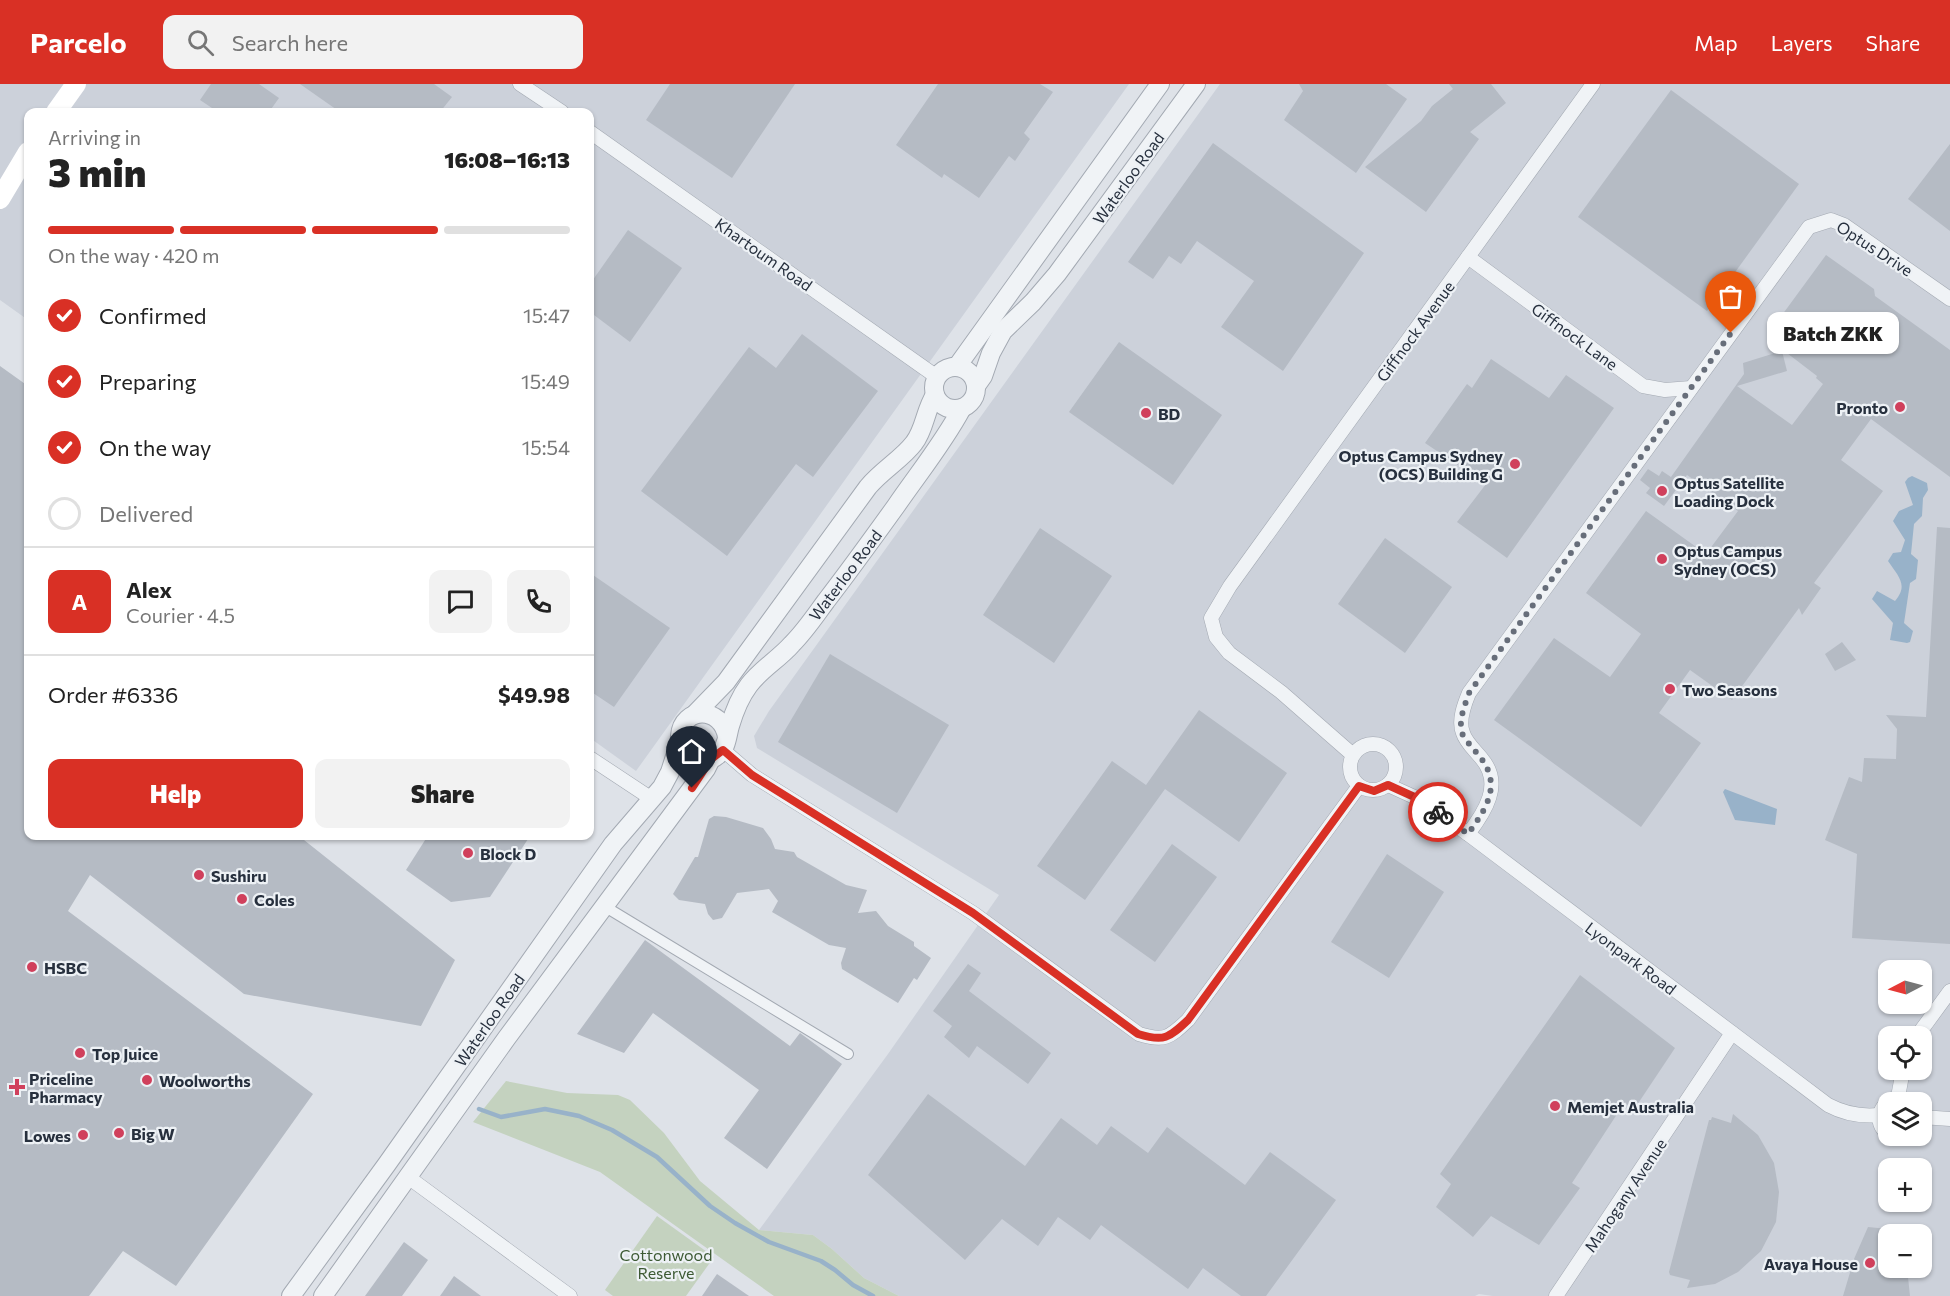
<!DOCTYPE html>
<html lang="en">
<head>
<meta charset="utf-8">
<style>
  body { margin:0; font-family:Commissioner,sans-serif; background:#f2f2f2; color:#222; height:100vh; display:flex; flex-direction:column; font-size:22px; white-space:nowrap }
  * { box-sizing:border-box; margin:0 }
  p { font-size:20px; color:#767676 }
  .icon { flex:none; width:33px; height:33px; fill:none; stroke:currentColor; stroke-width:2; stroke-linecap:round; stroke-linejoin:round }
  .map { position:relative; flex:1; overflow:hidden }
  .drawer { position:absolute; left:24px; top:24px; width:570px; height:732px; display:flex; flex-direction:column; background:#fff; border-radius:12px; box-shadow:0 2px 4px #0004 }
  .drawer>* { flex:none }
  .needle { width:39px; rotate:264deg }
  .tools { position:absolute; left:1878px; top:876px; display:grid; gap:12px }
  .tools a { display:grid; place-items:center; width:54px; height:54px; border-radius:12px; background:#fff; box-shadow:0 2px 4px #0004; font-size:30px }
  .pin { position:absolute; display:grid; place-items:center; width:51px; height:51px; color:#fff; margin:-62px -26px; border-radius:50% 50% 50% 0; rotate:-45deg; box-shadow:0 0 6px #0007 }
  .pin .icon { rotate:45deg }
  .courier { position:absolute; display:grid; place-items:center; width:60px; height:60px; margin:-30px; border:4px solid #d93025; border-radius:50%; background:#fff; color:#222; box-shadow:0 2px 8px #0007 }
  .bubble { position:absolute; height:42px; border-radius:12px; background:#fff; box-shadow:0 2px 4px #0004; font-size:20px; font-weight:800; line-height:42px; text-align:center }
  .headline em { font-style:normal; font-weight:800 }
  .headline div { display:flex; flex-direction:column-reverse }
  .headline { display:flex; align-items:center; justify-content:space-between; height:102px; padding:0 24px }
  h1 { font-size:39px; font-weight:800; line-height:45px }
  .bar { display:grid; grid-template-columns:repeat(4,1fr); gap:9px 6px; align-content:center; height:72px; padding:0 24px }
  .bar i { height:8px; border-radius:4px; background:#e0e0e0 }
  .bar .selected { background:#d93025 }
  .bar p { grid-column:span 4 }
  .line { display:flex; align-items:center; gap:15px; padding:0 24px; border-top:2px solid #e0e0e0 }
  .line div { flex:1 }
  .round { display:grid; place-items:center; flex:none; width:63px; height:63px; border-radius:12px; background:#f2f2f2 }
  ol { padding:0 24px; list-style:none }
  li { display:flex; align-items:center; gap:18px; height:66px }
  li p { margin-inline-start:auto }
  li .icon { padding:6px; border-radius:50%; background:#d93025; color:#fff; stroke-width:4 }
  li:last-child { color:#767676 }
  li i { width:33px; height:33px; border:3px solid #e0e0e0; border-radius:50% }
  .button { display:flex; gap:12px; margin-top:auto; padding:12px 24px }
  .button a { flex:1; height:69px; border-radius:12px; background:#d93025; color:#fff; font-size:24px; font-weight:800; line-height:69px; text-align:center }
  .button a+a { background:#f2f2f2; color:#222 }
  header { display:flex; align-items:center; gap:36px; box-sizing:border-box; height:84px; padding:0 30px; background:#d93025; color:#fff }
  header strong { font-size:28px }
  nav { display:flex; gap:33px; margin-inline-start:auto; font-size:21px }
  .search { width:420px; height:54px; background:#f2f2f2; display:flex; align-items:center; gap:15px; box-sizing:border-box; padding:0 21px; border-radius:12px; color:#767676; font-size:22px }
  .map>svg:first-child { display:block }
</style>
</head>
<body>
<header>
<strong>Parcelo</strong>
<div class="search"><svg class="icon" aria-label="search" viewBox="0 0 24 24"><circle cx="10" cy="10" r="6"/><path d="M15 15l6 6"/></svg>Search here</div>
<nav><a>Map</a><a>Layers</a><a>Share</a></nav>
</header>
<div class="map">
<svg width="1950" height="1212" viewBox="0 0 1950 1212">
  <rect width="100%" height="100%" fill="#dee2e8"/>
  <g fill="#ccd1da" fill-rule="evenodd">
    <polygon points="0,0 1129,0 636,687 590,654 590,28 28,28 28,236 0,216"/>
    <path d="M1220,0H1950V1212H1493L1479,1210L1475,1212H899L864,1194L832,1165L813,1151L759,1146L888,970L999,811L757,664L754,652L769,627ZM1888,886H1922V920H1888ZM1888,952H1922V986H1888ZM1888,1018H1922V1052H1888ZM1888,1084H1922V1118H1888ZM1888,1150H1922V1184H1888Z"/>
  </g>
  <g fill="#c4d2bf">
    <polygon points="506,997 567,1009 618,1011 630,1016 664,1049 700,1097 759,1146 813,1151 832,1165 864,1194 899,1212 774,1212 600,1088 473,1038"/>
    <polygon points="657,1132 714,1173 686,1212 613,1212 605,1206"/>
  </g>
  <g fill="#98b2c9">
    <path d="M1912,392L1927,399L1928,406L1923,414L1922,432L1914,440L1911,470L1918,476L1916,495L1910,499L1904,539L1913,547L1910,558L1907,559L1890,556L1893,539L1872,515L1877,507L1895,517C1909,501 1898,492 1888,477L1893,469L1901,468L1905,456L1893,437L1899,427L1913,421L1905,398L1908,394Z"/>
    <polygon points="1725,705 1777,725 1775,741 1735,736 1723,708"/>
  </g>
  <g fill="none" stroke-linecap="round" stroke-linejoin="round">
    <polyline stroke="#98b2c9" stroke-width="4.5" points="479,1025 501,1033 545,1025 579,1032 612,1046 657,1073 710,1122 735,1139 769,1158 821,1177 835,1186 853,1201 873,1212"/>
  </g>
  <g fill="#b5bbc4">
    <polygon points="211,0 259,0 279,14 269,28 218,28 200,16"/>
    <polygon points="300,0 434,0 452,13 440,28 340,28"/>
    <polygon points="670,0 795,0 732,94 646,36"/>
    <polygon points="938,0 1040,0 1053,8 1024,49 1030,55 1015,77 1009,72 979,114 944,90 942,94 896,61"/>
    <polygon points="1299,0 1386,0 1407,15 1356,89 1284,36 1303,7"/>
    <polygon points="1449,0 1491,0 1506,19 1470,48 1479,55 1426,128 1365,83 1421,37 1432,22 1453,5"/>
    <polygon points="1671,6 1799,100 1707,227 1578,133"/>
    <polygon points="1213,59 1364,169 1283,287 1221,243 1254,197 1197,157 1181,180 1169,172 1153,195 1128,178"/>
    <polygon points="1950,60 1950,147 1908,115"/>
    <polygon points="628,146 682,184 630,258 590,228 590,200"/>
    <polygon points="1826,171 1874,205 1875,212 1950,266 1950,393 1871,335 1841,376 1883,407 1814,499 1821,504 1802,531 1799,524 1732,616 1690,586 1659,629 1701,659 1641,743 1494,636 1554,554 1610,593 1641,550 1586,509 1646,427 1706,470 1738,427 1687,391 1664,422 1646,409 1650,404 1640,396 1648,385 1659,392 1662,387 1671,393 1744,290 1743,279 1782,267 1787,287 1737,302 1792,341 1823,300 1816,294 1817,292 1783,266 1801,261 1774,242"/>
    <polygon points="802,250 878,307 813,393 796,380 727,472 641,407 749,263 776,284"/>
    <polygon points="1119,258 1222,331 1173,401 1069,328"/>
    <polygon points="1491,275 1549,314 1566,291 1614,324 1507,474 1457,438 1486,400 1425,359 1467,300 1472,304"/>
    <polygon points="0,282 28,302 28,752 299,752 455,876 421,942 244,910 90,791 68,827 313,1010 176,1202 123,1167 89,1212 0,1212"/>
    <polygon points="1937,443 1950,444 1950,860 1852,854 1857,770 1825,756 1849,693 1862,698 1864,674 1896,675 1897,645 1886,631 1926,633"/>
    <polygon points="1040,444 1112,492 1054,579 983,531"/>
    <polygon points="1385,454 1452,503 1405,569 1338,520"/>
    <polygon points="590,489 670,544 614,623 590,607"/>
    <polygon points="1842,558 1856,576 1835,587 1825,570"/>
    <polygon points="830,570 949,641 897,729 778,658"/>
    <polygon points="1199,626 1287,689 1239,758 1165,705 1085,816 1037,782 1112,677 1146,701"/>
    <polygon points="714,732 726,733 763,744 771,755 775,765 794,768 797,773 846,801 867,806 858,829 876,827 888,842 914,858 914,862 931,874 917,896 914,894 898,919 842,885 841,879 846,864 829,861 772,828 778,817 769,805 737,809 722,834 713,836 708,830 705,820 679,816 673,810 695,773 698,773 709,735"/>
    <polygon points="436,752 530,752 490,813 451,818 406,786 427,753"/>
    <polygon points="1172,760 1217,793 1155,878 1110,846"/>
    <polygon points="1387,770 1444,808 1389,894 1331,858"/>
    <polygon points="645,856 790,962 800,949 842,980 767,1085 724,1054 759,1006 653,929 624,969 577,950"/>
    <polygon points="968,880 981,889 969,907 1051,969 1028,1000 977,962 969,974 944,953 952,942 933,927"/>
    <polygon points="1580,891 1675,964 1633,1027 1625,1018 1572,1099 1580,1104 1539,1161 1491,1132 1473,1153 1436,1123 1451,1100 1440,1090"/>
    <polygon points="928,1010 1025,1082 1061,1034 1097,1061 1111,1042 1148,1069 1167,1043 1245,1101 1270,1068 1336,1116 1266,1212 1241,1212 1203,1184 1188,1205 1101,1141 1090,1156 1058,1133 1038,1162 1002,1135 965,1176 868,1091"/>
    <polygon points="1733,1030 1758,1051 1774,1079 1779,1108 1776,1138 1761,1167 1738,1188 1715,1200 1687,1204 1690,1196 1670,1191 1669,1188 1709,1036 1711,1036 1712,1033 1731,1039"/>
    <polygon points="1868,1143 1888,1145 1888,1184 1907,1184 1910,1212 1843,1212 1854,1175"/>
    <polygon points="404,1158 428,1176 402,1212 365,1212"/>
    <polygon points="717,1190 749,1212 702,1212"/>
    <polygon points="454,1192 481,1212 440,1212"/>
  </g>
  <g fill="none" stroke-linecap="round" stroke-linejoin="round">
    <g stroke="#a3a9b2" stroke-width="12">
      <polyline id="pedestrian" points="604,822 848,970"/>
    </g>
    <g stroke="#a3a9b2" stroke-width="15">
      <g id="minor">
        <polyline points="520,0 562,28"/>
        <polyline points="590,48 937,293"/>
        <polyline points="1468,173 1643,302 1665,306 1691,304"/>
        <circle cx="1373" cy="683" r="23"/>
        <path d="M723,666L752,691L973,829L1139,950C1164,958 1169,954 1188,936L1359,702"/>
        <polyline points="1353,671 1281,608 1229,569 1216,553 1211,534 1230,502 1593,0"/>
        <polyline points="590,674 652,715"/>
        <path d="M1388,701L1421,716L1468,750L1828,1021C1845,1030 1860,1033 1879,1031"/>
        <path d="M1468,750C1485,728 1503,700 1482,675C1476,667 1466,659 1463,649C1458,637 1464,621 1469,609L1809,143L1831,136L1844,141L1950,215"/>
        <polyline points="1917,952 1950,907"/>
        <polyline points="1898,1013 1903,986"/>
        <polyline points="1922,1033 1950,1035"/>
        <path d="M1888,1050C1872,1038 1880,1018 1898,1013L1911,1018"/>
        <polyline points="408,1093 570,1212"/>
        <polyline points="1556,1212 1732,949"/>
      </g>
    </g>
    <g stroke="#a3a9b2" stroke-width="20">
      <g id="tertiary">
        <polyline points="953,283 958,281 1160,0"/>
        <circle cx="955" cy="304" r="21"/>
        <polyline points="976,302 983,292 991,269 1003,247 1033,218 1057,190 1196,0"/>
        <path d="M694,631L726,598L868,403C882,386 902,375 914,359C925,345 925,326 935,311"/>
        <path d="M727,653C722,622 682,622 680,652C678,672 703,684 718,671C727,664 727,652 730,642C734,628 740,613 749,601C761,585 779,575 792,560C805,547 815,532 826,517C850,486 873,454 896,422C918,390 944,358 962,324"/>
        <polyline points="291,1212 387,1080 613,760 662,703 670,688 680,657"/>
        <polyline points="323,1212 506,955 706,685 711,675"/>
      </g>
    </g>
    <use href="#pedestrian" stroke="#f0f3f6" stroke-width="10"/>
    <use href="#minor" stroke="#f0f3f6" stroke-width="14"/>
    <use href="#tertiary" stroke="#f0f3f6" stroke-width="18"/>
    <g stroke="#fff" stroke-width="20">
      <polyline points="56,28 76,0"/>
      <polyline points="0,115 28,68"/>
    </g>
  </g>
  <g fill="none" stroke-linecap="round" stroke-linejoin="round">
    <path stroke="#676e7a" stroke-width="6" stroke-dasharray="0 10.8" d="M1438,728L1468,750C1489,721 1503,698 1476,668C1471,661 1462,654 1461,645C1460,632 1465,621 1469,609L1731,249"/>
    <path stroke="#d93025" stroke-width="8" d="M692,704L711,675L723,666L752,691L973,829L1138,950C1164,958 1169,954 1188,936L1359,702L1374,707L1388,701L1421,716L1438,728"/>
  </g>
  <g fill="#d0405c" stroke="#edf1f5" stroke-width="2">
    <circle cx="1900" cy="323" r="6"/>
    <circle cx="1146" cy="329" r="6"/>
    <circle cx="1515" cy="380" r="6"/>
    <circle cx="1662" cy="407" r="6"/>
    <circle cx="1662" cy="475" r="6"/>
    <circle cx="1670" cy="605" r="6"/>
    <circle cx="468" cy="769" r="6"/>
    <circle cx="199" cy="791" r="6"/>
    <circle cx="242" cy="815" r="6"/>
    <circle cx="32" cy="883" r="6"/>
    <circle cx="80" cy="969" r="6"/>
    <circle cx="147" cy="996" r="6"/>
    <path d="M14 994h6v6h6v6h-6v6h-6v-6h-6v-6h6z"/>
    <circle cx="1555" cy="1022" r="6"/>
    <circle cx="119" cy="1049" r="6"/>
    <circle cx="83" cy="1051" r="6"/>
    <circle cx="1870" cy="1179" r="6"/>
  </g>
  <g text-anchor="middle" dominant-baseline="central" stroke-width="4.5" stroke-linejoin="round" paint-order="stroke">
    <g font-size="16" fill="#27303e" stroke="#edf1f5">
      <text transform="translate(1128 94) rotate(-54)">Waterloo Road</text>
      <text transform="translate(1875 164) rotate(33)">Optus Drive</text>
      <text transform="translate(764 170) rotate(35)">Khartoum Road</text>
      <text transform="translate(1415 247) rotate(-54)">Giffnock Avenue</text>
      <text transform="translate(1575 252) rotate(36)">Giffnock Lane</text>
      <text transform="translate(845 491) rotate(-53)">Waterloo Road</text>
      <text transform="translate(1631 874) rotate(37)">Lyonpark Road</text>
      <text transform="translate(489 936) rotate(-55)">Waterloo Road</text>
      <text transform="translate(1625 1111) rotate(-56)">Mahogany Avenue</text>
    </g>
    <g font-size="16" font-weight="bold" fill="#27303e" stroke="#edf1f5" text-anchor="start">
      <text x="1888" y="323" text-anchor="end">Pronto</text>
      <text x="1158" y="329">BD</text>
      <text x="1503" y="371" text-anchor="end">Optus Campus Sydney<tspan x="1503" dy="18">(OCS) Building G</tspan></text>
      <text x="1674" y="398">Optus Satellite<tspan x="1674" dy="18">Loading Dock</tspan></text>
      <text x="1674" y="466">Optus Campus<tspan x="1674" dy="18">Sydney (OCS)</tspan></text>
      <text x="1682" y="605">Two Seasons</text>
      <text x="480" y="769">Block D</text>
      <text x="211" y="791">Sushiru</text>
      <text x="254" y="815">Coles</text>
      <text x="44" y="883">HSBC</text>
      <text x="92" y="969">Top Juice</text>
      <text x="29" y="994">Priceline<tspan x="29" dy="18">Pharmacy</tspan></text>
      <text x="159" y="996">Woolworths</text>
      <text x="1567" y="1022">Memjet Australia</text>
      <text x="131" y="1049">Big W</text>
      <text x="71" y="1051" text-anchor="end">Lowes</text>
      <text x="1858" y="1179" text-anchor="end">Avaya House</text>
    </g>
    <g font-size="16" fill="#3d5a34" stroke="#edf1f5">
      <text x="666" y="1170">Cottonwood<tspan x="666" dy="18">Reserve</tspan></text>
    </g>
  </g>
</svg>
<div class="tools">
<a><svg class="needle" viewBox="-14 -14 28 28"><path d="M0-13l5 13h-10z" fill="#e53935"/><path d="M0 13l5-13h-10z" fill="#767676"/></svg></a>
<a><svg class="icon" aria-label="locate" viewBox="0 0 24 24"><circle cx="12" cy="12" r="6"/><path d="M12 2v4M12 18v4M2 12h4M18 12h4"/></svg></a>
<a><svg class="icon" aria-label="layers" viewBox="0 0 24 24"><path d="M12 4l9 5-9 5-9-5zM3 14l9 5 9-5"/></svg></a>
<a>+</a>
<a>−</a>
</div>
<div class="pin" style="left:1731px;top:249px;background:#ea580c"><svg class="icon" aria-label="bag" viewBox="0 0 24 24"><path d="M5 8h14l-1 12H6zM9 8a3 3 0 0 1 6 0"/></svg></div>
<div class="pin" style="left:692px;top:704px;background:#1f2937"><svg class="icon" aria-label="home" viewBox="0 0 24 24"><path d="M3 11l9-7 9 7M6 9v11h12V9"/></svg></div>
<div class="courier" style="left:1438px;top:728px"><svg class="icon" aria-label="bike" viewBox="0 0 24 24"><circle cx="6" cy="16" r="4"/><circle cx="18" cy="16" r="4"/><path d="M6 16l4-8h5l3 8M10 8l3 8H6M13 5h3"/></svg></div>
<div class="bubble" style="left:1767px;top:228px;width:132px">Batch ZKK</div>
<section class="drawer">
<div class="headline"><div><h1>3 min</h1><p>Arriving in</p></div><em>16:08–16:13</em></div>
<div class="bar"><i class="selected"></i><i class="selected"></i><i class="selected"></i><i></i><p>On the way · 420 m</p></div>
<ol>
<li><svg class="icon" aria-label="check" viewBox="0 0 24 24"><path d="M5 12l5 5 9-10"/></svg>Confirmed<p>15:47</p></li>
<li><svg class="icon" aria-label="check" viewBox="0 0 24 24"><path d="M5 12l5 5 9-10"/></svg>Preparing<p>15:49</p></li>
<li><svg class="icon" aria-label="check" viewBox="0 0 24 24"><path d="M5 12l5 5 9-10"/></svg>On the way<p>15:54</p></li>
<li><i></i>Delivered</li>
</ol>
<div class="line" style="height:108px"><b class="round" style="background:#d93025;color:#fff">A</b><div><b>Alex</b><p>Courier · 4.5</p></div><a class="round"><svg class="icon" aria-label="chat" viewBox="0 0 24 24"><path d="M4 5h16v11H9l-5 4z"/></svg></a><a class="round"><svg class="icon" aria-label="phone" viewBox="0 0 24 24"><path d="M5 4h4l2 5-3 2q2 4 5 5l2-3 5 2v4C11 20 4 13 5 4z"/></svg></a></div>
<div class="line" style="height:78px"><div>Order #6336</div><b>$49.98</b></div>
<div class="button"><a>Help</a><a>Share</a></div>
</section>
</div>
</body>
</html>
